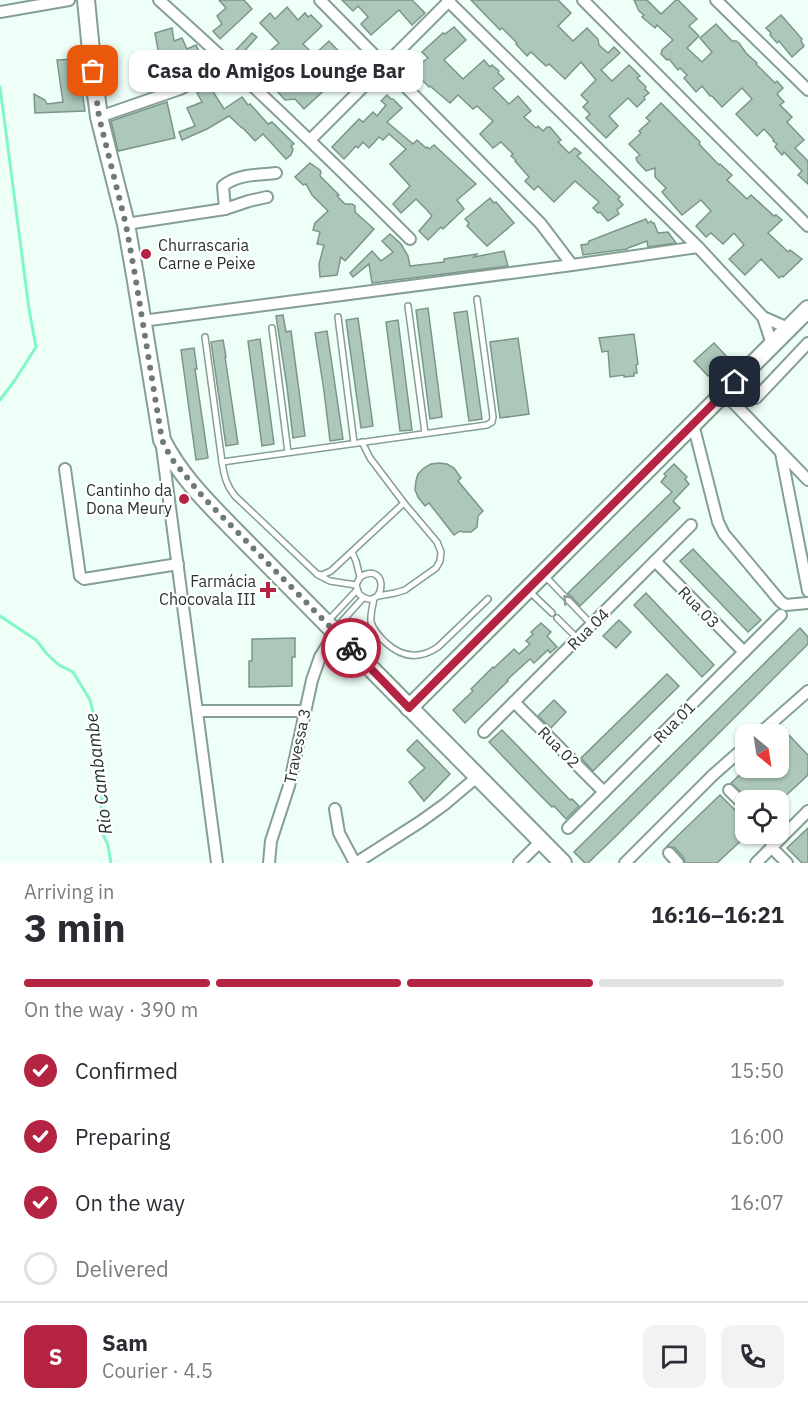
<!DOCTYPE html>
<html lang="en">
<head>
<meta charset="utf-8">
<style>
  body { margin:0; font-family:"IBM Plex Sans",sans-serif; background:#f2f2f3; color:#2b2b33; height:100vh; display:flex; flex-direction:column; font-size:22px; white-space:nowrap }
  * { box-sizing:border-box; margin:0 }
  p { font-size:20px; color:#7c7c81 }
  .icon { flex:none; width:33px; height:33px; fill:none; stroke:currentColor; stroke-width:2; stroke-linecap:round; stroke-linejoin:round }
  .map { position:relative; height:863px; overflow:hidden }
  .side { display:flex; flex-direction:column; background:#fff; flex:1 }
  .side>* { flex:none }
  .needle { width:39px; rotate:150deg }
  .fabs { position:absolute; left:735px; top:724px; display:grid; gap:12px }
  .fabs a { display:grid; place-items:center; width:54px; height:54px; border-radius:12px; background:#fff; box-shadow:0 2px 4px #0004; font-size:30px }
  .pin { position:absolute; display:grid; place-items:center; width:51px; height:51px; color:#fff; margin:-26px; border-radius:12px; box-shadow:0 3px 9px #0006 }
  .courier { position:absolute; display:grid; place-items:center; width:60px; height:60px; margin:-30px; border:4px solid #b52342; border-radius:50%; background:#fff; color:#222; box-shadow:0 2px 8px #0007 }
  .bubble { position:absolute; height:42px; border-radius:12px; background:#fff; box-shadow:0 2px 4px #0004; font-size:20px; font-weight:700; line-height:42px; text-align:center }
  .summary em { font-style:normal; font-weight:700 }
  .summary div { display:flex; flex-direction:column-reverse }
  .summary { display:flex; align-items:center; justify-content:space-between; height:102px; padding:0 24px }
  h1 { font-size:39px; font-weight:700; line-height:45px }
  .bar { display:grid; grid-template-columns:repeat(4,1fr); gap:9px 6px; align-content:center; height:72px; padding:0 24px }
  .bar i { height:8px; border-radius:4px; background:#e1e1e2 }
  .bar .on { background:#b52342 }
  .bar p { grid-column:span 4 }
  .line { display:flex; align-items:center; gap:15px; padding:0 24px; border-top:2px solid #e1e1e2 }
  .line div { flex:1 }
  .round { display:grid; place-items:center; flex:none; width:63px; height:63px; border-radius:12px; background:#f2f2f3 }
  ol { padding:0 24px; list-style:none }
  li { display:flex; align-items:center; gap:18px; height:66px }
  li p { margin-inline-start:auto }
  li .icon { padding:6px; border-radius:50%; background:#b52342; color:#fff; stroke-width:4 }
  li:last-child { color:#7c7c81 }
  li i { width:33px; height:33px; border:3px solid #e1e1e2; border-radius:50% }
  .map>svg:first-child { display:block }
</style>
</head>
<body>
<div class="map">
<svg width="808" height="863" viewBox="0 0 808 863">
  <rect width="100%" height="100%" fill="#eefff7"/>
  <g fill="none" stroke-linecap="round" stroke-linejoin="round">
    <g stroke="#83f6c9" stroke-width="3">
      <polyline points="0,87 29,309 36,347 15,380 0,400"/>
      <polyline points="0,616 36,640 47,654 59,665 73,672 90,700 94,716 96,732 93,745 94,760 100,774 103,788 100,817 102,832 108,845 111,863"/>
    </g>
  </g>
  <g fill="#adc8bb" stroke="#7c958a" stroke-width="1.5">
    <polygon points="219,0 244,0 252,9 220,39 213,31 222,24 217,16 226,8"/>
    <polygon points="342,0 412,0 425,13 412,25 399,10 371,35 361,24 368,17 358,6 353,11"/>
    <polygon points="471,0 558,0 571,13 558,26 573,41 587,28 598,39 599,45 608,53 614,47 620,53 601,70 612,81 629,65 640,76 637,78 646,87 645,89 649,93 644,97 645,99 637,107 628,98 609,116 618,126 606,138 586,118 590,114 583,107 588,102 581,95 596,80 581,62 565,79 549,64 546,66 531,52 527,56 516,44 517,43 502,28 500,30"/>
    <polygon points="634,0 647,0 661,14 676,0 678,0 697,19 689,26 699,36 687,48 702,62 712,52 700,38 716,24 732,41 736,41 739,43 746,53 757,63 756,64 775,83 777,81 783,88 777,94 784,102 780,105 792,117 787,122 804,140 795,148 808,161 808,184 798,175 802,171 784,152 782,155 775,147 777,144 773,141 774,140 764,129 757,136 736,114 752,99 742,88 722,107 712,96 710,96 702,86 696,92 684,78 687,75 680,68 678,70 669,59 667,60 661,54 662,50 673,40 657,25 655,28 642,17 644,15 639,11"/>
    <polygon points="287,7 298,20 305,13 308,17 311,15 322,26 303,44 314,55 329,41 350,63 349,64 354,69 339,82 341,84 335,89 330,85 304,109 295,99 285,100 274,88 275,82 265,72 259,71 254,65 279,43 260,23 270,13 275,19"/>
    <polygon points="781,15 802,39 801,41 804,46 792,57 779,41 777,43 770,35 771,33 766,28"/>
    <polygon points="454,27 466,40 444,60 463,79 484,60 490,67 492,65 499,71 498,73 504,79 493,88 509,104 518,96 531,111 524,117 536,128 538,126 543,131 547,127 550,127 561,140 558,142 569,153 575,148 581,153 577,156 620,197 618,199 623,205 617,210 619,214 608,221 600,212 598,213 593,208 599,202 575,181 554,202 538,186 534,190 525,181 529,177 515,161 516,160 511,156 513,154 501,142 493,148 480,134 493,121 477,106 473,109 458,95 450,103 430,86 429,87 412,70 428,58 422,52 443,33 445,34"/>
    <polygon points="172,28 174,41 182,38 187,49 196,45 207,67 169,85 165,77 177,72 169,56 162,59 158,50 155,33"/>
    <polygon points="252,33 257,37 239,57 234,52"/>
    <polygon points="77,59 85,111 35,113 34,94 45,100 47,104 63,102 57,60"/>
    <polygon points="210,87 224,109 242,97 248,105 250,104 268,124 272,122 294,144 291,146 293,149 291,155 286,159 263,134 255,141 243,128 242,128 229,116 207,129 182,140 179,132 195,126 187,108 202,102 197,93"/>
    <polygon points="387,95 391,99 393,99 402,108 387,122 413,144 417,140 426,148 427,147 429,149 434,145 476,184 457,200 464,209 443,229 441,227 428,240 419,231 432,216 427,210 416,199 401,213 393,204 410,186 390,164 406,149 389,134 383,140 379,137 369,148 363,142 358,148 356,146 344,159 332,147 359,119 363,122 373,112 377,116 386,105 381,101"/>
    <polygon points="167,102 175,138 118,151 111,121"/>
    <polygon points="661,103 700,142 699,144 719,165 720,164 732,175 727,180 747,199 751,195 774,216 776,215 782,220 768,233 785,249 788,252 790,250 802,259 783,277 782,276 779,278 761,259 745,275 729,259 744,245 734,233 723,244 711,233 706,237 696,226 711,211 701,200 682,215 662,192 666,188 655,177 655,168 646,171 637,161 636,158 640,155 629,144 641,133 639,131 650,121 646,118"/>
    <polygon points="310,163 320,170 321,172 320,176 339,195 337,196 345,204 352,204 355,206 355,212 374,229 345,261 341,257 337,275 320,277 319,264 324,245 317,244 320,232 313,230 315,223 328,211 312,195 306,184 303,185 295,177"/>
    <polygon points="490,198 494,203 496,202 514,223 487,246 467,226 469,223 465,219"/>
    <polygon points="646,219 648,223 651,221 652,223 654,223 658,233 668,232 676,243 648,247 647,241 628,248 627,249 583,255 581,245 588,244 589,241"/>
    <polygon points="390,234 401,244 408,256 410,266 444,262 444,259 477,254 474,257 504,251 508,266 372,283 369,264 353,277 350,273 372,251 381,261 393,252 382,241"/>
    <polygon points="428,308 442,417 430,419 416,310"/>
    <polygon points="467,311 482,419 469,421 454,313"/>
    <polygon points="283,315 286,332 291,331 305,436 293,438 287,387 276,316"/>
    <polygon points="358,318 373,426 361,428 346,320"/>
    <polygon points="398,320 412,430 400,431 386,322"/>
    <polygon points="327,331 343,439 330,441 324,391 315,333"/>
    <polygon points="634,334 638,364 636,365 637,373 634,373 634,376 624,377 624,375 610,377 608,351 602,352 599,338"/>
    <polygon points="518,338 529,414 500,418 490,342"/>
    <polygon points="260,339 274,444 262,446 248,341"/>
    <polygon points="223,340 226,357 225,357 238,444 226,446 211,342"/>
    <polygon points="714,343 728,358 708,376 694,361"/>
    <polygon points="194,348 197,369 195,369 208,458 196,460 181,350"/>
    <polygon points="439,463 447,464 454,468 461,478 458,481 483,511 478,516 477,527 471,532 463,532 460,531 454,535 429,503 425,506 418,497 415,490 416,481 418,474 424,468 431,464"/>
    <polygon points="674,464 687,477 685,479 689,484 673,501 680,508 580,606 568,593 672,492 661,482 666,476 664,474"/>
    <polygon points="693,549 761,620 748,632 680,561"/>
    <polygon points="646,593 714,665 702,677 634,605"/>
    <polygon points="619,620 631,632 616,648 603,636"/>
    <polygon points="541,623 551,632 547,636 557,647 550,653 548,650 534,663 530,659 507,680 508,681 465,723 453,710 473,691 471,689 493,667 494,668 514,649 519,654 530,644 526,641 533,634 531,632"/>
    <polygon points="800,628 808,637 808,644 613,839 588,863 585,863 574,852"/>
    <polygon points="295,638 295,657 292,657 292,686 249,687 249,661 252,661 252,639"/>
    <polygon points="667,674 679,686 593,771 581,758"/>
    <polygon points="554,700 566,712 551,728 538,716"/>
    <polygon points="502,730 570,800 572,799 579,806 566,819 554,806 552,807 534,789 489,742"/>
    <polygon points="785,731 808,755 808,775 780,801 751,801 731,783 747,768 778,768 778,737"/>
    <polygon points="417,740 450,774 424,801 409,782 425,768 407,750"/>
    <polygon points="720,795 746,821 746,836 717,863 685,863 684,858 675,848 667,846"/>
    <polygon points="808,828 808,863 802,863 787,848"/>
  </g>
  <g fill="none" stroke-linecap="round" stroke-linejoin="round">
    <g stroke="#859f93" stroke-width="8">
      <g id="lane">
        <polyline points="408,306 425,433"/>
        <polyline points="338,317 354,443"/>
        <polyline points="272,328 288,452"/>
        <polyline points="205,337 222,462 487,425 492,422 493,417 477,299"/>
        <polyline points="362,442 370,458 404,503 437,542 441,552 440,561 436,568 405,590 395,593 378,596"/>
        <path d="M222,462C224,475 226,485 235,496L317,574L322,575L331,571L404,503"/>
        <path d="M352,552L356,561L360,577L356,585L359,594C385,616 391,559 360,577"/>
        <polyline points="318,575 330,581 356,585"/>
        <polyline points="545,576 592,625"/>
        <polyline points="529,591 552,613"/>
        <path d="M374,598C373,605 370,615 371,622C373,630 379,636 385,642C401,657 419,660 438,647L488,599"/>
        <polyline points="557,618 577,638"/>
        <polyline points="327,622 357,590"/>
        <polyline points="335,629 363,598"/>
      </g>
    </g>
    <g stroke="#859f93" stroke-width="14">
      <g id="street">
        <path d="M159,0C245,77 328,157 410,239"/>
        <polyline points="320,0 541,224 572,265"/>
        <polyline points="447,0 698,247 763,317 788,328"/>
        <polyline points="583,0 808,226"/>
        <polyline points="716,0 808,90"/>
        <polyline points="0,12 69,0"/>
        <polyline points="99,117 180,89 230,64"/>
        <polyline points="310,140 450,0"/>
        <path d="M225,209L223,186C237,174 258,175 276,173"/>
        <polyline points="126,224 225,209 249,201 267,197"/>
        <polyline points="763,317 772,344"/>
        <polyline points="142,321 572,265 698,247"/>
        <polyline points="724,393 808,480"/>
        <polyline points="756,398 808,343"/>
        <polyline points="693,424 718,522 724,534 780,601 785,605 808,603"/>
        <polyline points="162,447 217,863"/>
        <polyline points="781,453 808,591"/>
        <polyline points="65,469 80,576 84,579 178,564"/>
        <polyline points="655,561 744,652"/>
        <polyline points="514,702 604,792"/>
        <polyline points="197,711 304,711"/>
        <polyline points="484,732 691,525"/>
        <polyline points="758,735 808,691"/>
        <polyline points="729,790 746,807"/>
        <polyline points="335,809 339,833 355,863"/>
        <polyline points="568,828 781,615"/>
        <polyline points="771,847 787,863"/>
        <polyline points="669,853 678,863"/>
        <polyline points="269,863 271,841 289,786 312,680 320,657 335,633"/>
        <polyline points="356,863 420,822 445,804 477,777"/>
        <polyline points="519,863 541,841"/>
        <polyline points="625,863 713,775 746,746"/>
        <polyline points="756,863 808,811"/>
      </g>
    </g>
    <g stroke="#859f93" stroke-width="20">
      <g id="secondary">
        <path d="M86,0L93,71L99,117L126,224L135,275L162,440C182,480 216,511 247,543L563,863"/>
        <polyline points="409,708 808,309"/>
      </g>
    </g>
    <use href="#lane" stroke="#fff" stroke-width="5"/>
    <use href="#street" stroke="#fff" stroke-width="10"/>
    <use href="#secondary" stroke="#fff" stroke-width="16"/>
  </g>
  <defs><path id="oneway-chevron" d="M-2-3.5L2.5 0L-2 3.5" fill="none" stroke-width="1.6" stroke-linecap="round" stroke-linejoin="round" transform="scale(1.5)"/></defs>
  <use stroke="#949a97" href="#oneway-chevron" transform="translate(567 599) rotate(-134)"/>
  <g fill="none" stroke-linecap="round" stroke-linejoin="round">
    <polyline stroke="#6e7b75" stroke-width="6" stroke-dasharray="0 10.8" points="93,71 99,117 126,225 135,275 162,440 171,458 203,497 351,648"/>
    <polyline stroke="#b52342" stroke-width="8" points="351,648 409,708 735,382"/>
  </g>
  <g fill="#b52342" stroke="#fff" stroke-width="2">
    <circle cx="146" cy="254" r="6"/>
    <circle cx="184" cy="499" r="6"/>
    <path d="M265 581h6v6h6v6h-6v6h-6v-6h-6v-6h6z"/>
  </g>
  <g text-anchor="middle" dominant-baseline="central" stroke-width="4.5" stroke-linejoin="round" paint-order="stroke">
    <g font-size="16" fill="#29342f" stroke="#fff" text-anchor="end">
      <text x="158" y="245" text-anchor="start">Churrascaria<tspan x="158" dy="18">Carne e Peixe</tspan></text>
      <text x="172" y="490">Cantinho da<tspan x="172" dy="18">Dona Meury</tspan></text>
      <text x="256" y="581">Farmácia<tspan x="256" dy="18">Chocovala III</tspan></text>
    </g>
    <g font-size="16" fill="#29342f" stroke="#fff">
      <text transform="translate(699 607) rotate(46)">Rua 03</text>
      <text transform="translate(588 629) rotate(-45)">Rua 04</text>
      <text transform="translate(674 722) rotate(-45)">Rua 01</text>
      <text transform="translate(297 746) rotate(-78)">Travessa 3</text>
      <text transform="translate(559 747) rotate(45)">Rua 02</text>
    </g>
    <g font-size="18" font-style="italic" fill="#1a2e26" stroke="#fff">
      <text transform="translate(98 774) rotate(-97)">Rio Cambambe</text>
    </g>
  </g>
</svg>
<div class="fabs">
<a><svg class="needle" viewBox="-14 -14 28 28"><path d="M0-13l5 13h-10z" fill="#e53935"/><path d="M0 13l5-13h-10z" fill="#7c7c81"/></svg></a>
<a><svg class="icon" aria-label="locate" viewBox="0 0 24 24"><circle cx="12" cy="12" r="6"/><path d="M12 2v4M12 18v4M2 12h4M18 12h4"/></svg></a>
</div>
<div class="pin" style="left:93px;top:71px;background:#ea580c"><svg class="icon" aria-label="bag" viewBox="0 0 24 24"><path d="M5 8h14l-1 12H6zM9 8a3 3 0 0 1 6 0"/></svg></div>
<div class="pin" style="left:735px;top:382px;background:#1f2937"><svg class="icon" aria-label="home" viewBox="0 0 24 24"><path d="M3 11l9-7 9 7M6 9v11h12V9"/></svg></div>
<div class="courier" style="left:351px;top:648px"><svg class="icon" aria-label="bike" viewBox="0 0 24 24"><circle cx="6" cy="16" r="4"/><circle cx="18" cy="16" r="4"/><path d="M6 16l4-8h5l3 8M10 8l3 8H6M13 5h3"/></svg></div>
<div class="bubble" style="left:129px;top:50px;width:294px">Casa do Amigos Lounge Bar</div>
</div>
<section class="side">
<div class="summary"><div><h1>3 min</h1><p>Arriving in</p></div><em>16:16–16:21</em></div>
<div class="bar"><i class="on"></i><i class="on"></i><i class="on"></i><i></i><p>On the way · 390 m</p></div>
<ol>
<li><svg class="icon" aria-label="check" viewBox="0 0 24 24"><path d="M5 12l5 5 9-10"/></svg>Confirmed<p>15:50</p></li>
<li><svg class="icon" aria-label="check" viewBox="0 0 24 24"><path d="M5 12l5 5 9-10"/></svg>Preparing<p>16:00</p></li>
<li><svg class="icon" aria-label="check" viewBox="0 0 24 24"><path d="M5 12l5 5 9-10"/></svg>On the way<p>16:07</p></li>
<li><i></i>Delivered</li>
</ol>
<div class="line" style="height:108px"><b class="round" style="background:#b52342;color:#fff">S</b><div><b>Sam</b><p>Courier · 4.5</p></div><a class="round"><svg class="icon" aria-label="chat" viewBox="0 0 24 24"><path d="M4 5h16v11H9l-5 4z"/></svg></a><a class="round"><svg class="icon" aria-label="phone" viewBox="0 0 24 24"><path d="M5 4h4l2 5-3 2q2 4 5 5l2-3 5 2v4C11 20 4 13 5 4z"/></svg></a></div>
</section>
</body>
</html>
